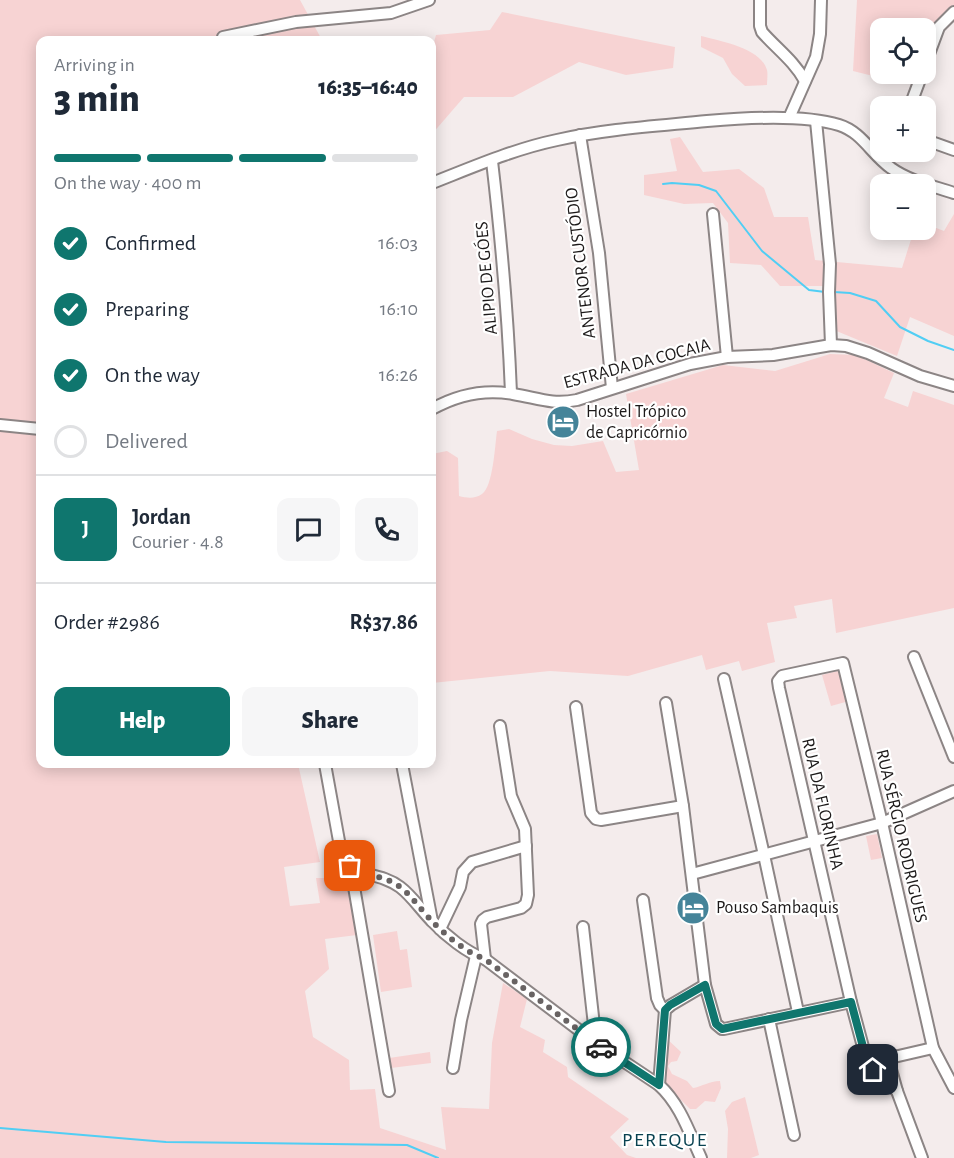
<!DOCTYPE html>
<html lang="en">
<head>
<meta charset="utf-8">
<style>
  body { margin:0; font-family:"Alegreya Sans",sans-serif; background:#f6f6f7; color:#1f2937; height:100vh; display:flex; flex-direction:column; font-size:22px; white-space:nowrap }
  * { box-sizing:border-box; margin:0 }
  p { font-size:20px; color:#747a83 }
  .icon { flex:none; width:33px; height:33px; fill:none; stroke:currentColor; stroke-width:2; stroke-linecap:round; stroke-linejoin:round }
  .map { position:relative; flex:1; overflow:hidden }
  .sheet { position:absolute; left:36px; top:36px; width:400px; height:732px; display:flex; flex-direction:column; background:#fff; border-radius:12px; box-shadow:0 3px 15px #0003 }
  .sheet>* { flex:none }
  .controls { position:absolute; left:870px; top:18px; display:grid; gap:12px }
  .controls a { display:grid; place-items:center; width:66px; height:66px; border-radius:12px; background:#fff; box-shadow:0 3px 15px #0003; font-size:30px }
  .pin { position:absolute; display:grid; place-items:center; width:51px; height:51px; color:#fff; margin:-26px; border-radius:12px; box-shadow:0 3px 9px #0006 }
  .courier { position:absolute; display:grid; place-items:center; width:60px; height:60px; margin:-30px; border:4px solid #0f766e; border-radius:50%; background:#fff; color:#222; box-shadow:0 2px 8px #0007 }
  .overview em { font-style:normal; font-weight:800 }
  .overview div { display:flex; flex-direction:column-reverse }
  .overview { display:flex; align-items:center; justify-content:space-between; height:102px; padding:0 18px }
  h1 { font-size:39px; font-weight:800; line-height:45px }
  .bar { display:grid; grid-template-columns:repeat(4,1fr); gap:9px 6px; align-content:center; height:72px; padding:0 18px }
  .bar i { height:8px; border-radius:4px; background:#e0e1e3 }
  .bar .selected { background:#0f766e }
  .bar p { grid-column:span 4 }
  .line { display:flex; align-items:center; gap:15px; padding:0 18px; border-top:2px solid #e0e1e3 }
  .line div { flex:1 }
  .round { display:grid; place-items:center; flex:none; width:63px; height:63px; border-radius:12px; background:#f6f6f7 }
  ol { padding:0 18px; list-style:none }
  li { display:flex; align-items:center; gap:18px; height:66px }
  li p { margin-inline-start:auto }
  li .icon { padding:6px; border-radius:50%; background:#0f766e; color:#fff; stroke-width:4 }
  li:last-child { color:#747a83 }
  li i { width:33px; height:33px; border:3px solid #e0e1e3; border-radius:50% }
  .action { display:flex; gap:12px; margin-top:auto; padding:12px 18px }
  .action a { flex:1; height:69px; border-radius:12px; background:#0f766e; color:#fff; font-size:24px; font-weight:800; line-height:69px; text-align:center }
  .action a+a { background:#f6f6f7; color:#1f2937 }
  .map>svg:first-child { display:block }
</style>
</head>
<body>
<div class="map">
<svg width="954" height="1158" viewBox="0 0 954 1158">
  <rect width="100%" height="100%" fill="#f4ecec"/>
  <g fill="#f7d3d3">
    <polygon points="0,0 300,0 322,40 40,40 40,764 298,764 320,862 284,867 290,906 320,903 316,878 336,878 352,890 357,935 325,939 329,969 305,991 313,1037 349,1060 350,1090 375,1089 380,1128 446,1150 441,1107 489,1109 492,1043 503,983 527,999 520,1027 545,1040 543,1052 567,1067 568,1077 629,1119 610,1137 627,1155 636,1158 0,1158"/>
    <polygon points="857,0 954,0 954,6 926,33 926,28 902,28 882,24 880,28 873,76 853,71"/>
    <polygon points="502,12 675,47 673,68 626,75 579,62 513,97 464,97 432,134 432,49 436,35 490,30"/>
    <path d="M701,36C720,41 761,48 767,70C768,74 767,81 767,85L745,86L732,74L723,58L701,47Z"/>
    <polygon points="680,137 703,172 739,169 764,188 774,217 808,217 815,260 902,268 914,230 926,230 926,224 944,231 954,214 954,336 910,317 897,356 834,330 835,286 780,286 761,265 730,263 728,223 713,203 684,204 644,195 644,175 677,171 670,139"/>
    <path d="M830,354L856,355L894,373L884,398L908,407L913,391L954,405V608L836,633L832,599L794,606L797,618L767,623L775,662L742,671L739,661L706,670L702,655L628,676L550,671L432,683V454L447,451L458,458L459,496C467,498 475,499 482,494C493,487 495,445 497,431L509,429L532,439L554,445L572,446L603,441L616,472L639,470L626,394L723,365L775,371Z"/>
    <polygon points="841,670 849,701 831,706 822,675"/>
    <polygon points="877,834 882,858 871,860 866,836"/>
    <polygon points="397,931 400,950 407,949 412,987 381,992 373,935"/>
    <path d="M666,1038L681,1052L677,1061L671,1062L668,1066L672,1074L687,1081L693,1088C701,1087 709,1081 720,1081L721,1088L715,1102L705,1101L696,1109H690L663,1082Z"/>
    <polygon points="430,1052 431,1063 391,1068 389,1058"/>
    <polygon points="745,1097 759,1155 751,1158 727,1158 728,1129 725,1111 732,1102"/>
  </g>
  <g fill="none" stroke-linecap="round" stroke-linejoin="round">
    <g stroke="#51cef4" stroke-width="2">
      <polyline points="663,184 672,183 699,185 716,191 762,251 809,290 825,292"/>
      <polyline points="834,292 850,293 876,301 900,327 928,341 954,350"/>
      <polyline points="0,1128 166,1142 407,1145 438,1158"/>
    </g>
    <g stroke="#8c8585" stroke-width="14">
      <g id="minor">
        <path d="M760,0V26L762,32C777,49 794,61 805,81"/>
        <polyline points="223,37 296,22 391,13 429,0"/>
        <polyline points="926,62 939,27 954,12"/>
        <polyline points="910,106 922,74"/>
        <polyline points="789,118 816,57 820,34 821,0"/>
        <polyline points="816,121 830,264 829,292 831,345"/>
        <polyline points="580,135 599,253 612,388"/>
        <polyline points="926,140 954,150"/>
        <path d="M492,161C501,238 508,315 511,393"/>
        <path d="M432,183C473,167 514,149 557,140C606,129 657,126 707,121C744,118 803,114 839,125C862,132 872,155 891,168C909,181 933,186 954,193"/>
        <polyline points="713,214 727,357"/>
        <path d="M432,409C457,395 485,389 513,394C538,398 551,405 577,400L690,364L727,357L773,355L831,345L846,346L868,353L920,376L954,386"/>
        <polyline points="0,425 40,429"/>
        <polyline points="914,657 954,757"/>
        <polyline points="724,679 764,855 798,1012"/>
        <polyline points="666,703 683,806 705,985 716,1024 722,1029 724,1029 851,1002"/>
        <polyline points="576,707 591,813 596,819 601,820 683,806"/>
        <polyline points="325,764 341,852 346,869"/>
        <polyline points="402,764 432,921"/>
        <circle cx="352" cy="874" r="8"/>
        <path d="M360,872C374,876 388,878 400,887C412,896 421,910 432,921C445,935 467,953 485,959L596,1043L659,1085C680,1104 689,1132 701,1158"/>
        <polyline points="692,874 882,823 954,791"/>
        <polyline points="353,881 389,1091"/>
        <polyline points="643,900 657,998 660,1005 665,1010"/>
        <polyline points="583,927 596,1043"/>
        <polyline points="440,929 460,887 463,872 472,862 526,846"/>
        <polyline points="485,959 481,924 483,920 487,917 521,908 526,904 528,895 525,829 511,796 500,726"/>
        <polyline points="769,1019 794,1135"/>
        <polyline points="888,1059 897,1091"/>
        <polyline points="868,1063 933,1048"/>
        <polyline points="453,1068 461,1020 476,956"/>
        <polyline points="659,1085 665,1010 671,1005 705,985"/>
        <polyline points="922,1158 897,1091 873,1070 866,1058 851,1002 779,688 778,681 782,676 843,663 882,823 933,1048 954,1088"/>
      </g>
    </g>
    <use href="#minor" stroke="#fff" stroke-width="10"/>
  </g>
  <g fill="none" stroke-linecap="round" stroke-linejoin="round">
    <path stroke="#686363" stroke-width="6" stroke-dasharray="0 10.8" d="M350,866L356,867L360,872C374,876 388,878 400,887C412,896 421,910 432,921C445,935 467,953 485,959L601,1047"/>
    <polyline stroke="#0f766e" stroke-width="8" points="601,1047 659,1085 665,1010 670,1005 705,985 716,1024 722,1029 851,1002 866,1058 873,1070"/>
  </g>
  <defs>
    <g id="hotel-disc" transform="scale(1.725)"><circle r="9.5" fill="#458499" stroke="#fff"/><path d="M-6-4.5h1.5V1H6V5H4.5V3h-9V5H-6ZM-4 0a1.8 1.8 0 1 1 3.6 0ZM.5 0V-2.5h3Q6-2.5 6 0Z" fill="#fff"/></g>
  </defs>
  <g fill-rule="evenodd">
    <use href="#hotel-disc" x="563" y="422"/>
    <use href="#hotel-disc" x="693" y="908"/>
  </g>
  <g text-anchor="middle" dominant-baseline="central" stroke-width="4.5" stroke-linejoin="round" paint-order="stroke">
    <g font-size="18" fill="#1c1919" stroke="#fff">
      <text transform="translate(581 263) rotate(-97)">ANTENOR CUSTÓDIO</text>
      <text transform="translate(487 278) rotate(-95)">ALIPIO DE GÓES</text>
      <text transform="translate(637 364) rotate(-15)">ESTRADA DA COCAIA</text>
      <text transform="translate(822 804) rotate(77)">RUA DA FLORINHA</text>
      <text transform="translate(901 836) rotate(77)">RUA SÉRGIO RODRIGUES</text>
    </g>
    <g font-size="18" fill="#1c1919" stroke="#fff" text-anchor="start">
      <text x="586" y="412">Hostel Trópico<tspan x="586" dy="21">de Capricórnio</tspan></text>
      <text x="716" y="908">Pouso Sambaquis</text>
    </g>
    <g font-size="20" letter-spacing="1.5" fill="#094251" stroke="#fff">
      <text x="665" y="1140">PEREQUE</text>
    </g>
  </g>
</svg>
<div class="controls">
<a><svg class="icon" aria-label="locate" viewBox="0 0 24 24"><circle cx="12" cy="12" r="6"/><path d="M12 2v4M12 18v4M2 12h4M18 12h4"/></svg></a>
<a>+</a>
<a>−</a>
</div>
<div class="pin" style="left:350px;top:866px;background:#ea580c"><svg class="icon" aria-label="bag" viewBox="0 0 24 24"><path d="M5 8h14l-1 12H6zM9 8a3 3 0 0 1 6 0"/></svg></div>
<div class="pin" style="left:873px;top:1070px;background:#1f2937"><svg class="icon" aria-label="home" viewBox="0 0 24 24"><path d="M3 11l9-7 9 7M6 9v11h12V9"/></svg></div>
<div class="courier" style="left:601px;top:1047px"><svg class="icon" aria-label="car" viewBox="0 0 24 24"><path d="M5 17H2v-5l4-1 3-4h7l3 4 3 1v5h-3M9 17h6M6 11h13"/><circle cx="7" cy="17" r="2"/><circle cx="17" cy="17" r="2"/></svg></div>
<section class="sheet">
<div class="overview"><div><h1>3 min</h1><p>Arriving in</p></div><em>16:35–16:40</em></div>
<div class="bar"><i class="selected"></i><i class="selected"></i><i class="selected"></i><i></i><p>On the way · 400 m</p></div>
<ol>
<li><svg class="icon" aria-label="check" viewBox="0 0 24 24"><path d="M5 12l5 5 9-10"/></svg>Confirmed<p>16:03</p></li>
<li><svg class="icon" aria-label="check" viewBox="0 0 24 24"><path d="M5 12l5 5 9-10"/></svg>Preparing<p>16:10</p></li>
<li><svg class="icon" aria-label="check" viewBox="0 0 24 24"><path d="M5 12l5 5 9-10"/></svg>On the way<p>16:26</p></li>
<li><i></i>Delivered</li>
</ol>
<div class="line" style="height:108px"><b class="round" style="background:#0f766e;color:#fff">J</b><div><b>Jordan</b><p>Courier · 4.8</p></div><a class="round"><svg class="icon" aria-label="chat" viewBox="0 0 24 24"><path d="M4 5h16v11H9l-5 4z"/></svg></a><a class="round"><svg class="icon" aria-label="phone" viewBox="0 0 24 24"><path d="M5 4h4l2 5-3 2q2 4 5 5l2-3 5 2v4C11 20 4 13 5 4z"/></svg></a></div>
<div class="line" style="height:78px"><div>Order #2986</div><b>R$37.86</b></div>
<div class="action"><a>Help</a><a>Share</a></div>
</section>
</div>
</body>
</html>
